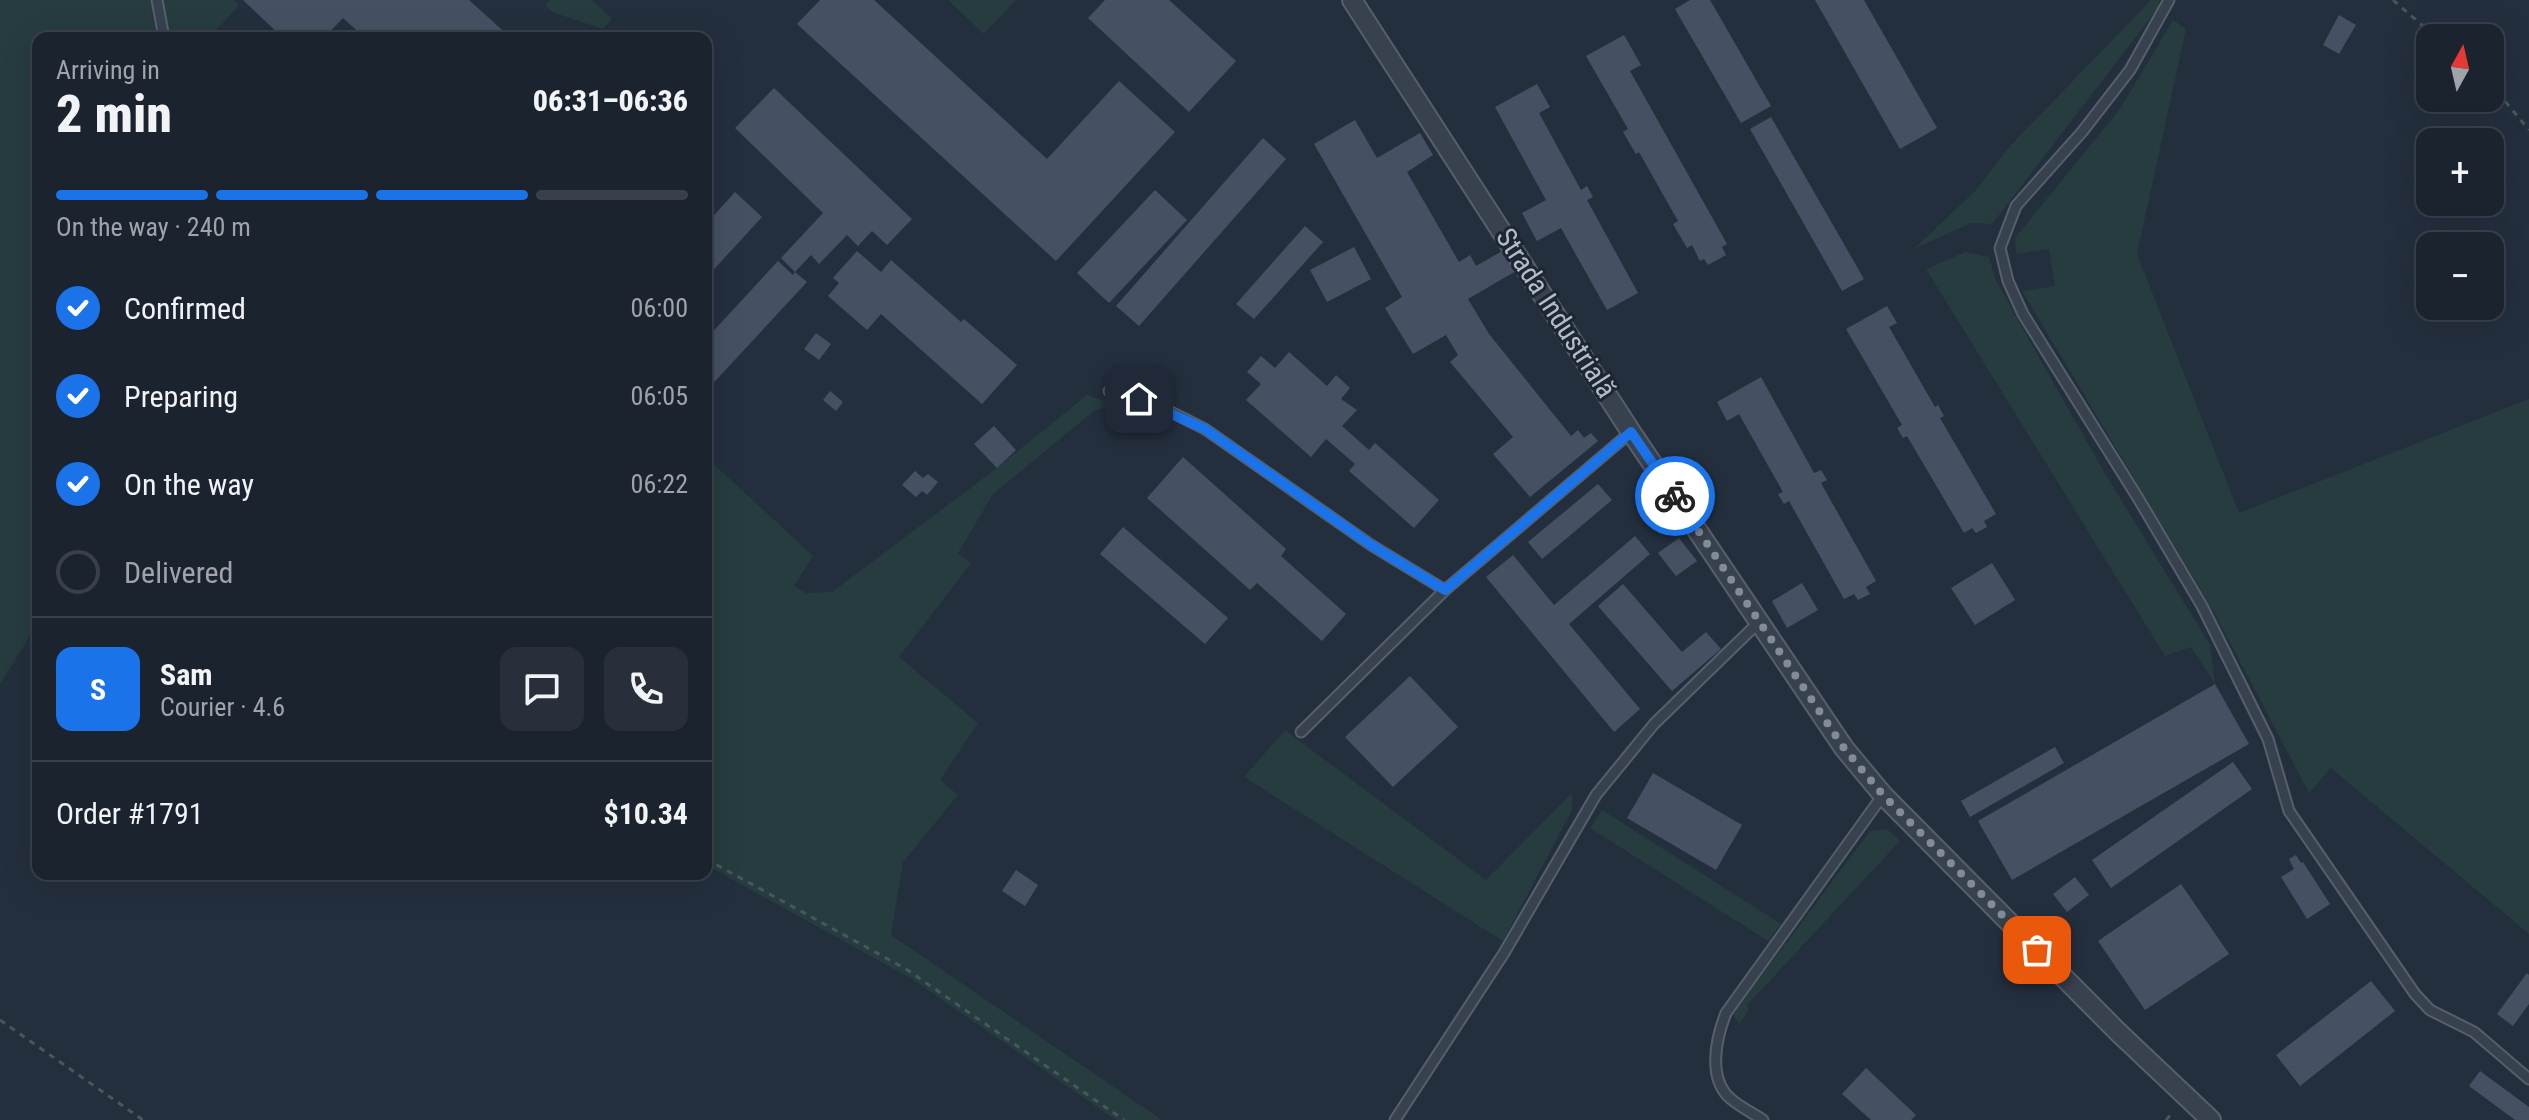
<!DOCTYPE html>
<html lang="en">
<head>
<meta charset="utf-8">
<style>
  body { margin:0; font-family:"Roboto Condensed",sans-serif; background:#282f3a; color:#f1f3f6; height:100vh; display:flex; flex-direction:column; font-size:30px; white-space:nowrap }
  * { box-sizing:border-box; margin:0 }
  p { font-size:26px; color:#a0a4aa }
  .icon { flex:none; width:44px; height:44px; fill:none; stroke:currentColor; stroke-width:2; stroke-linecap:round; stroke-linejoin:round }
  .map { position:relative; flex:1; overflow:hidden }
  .details { position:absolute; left:32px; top:32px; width:680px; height:848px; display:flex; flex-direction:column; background:#1b232e; border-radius:16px; box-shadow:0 8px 32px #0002,0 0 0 2px #39404a }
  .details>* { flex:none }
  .needle { width:52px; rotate:8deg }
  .controls { position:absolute; left:2416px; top:24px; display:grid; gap:16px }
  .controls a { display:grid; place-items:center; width:88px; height:88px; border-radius:16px; background:#1b232e; box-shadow:0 8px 32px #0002,0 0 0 2px #39404a; font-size:40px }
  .pin { position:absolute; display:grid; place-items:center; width:68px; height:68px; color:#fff; margin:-34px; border-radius:16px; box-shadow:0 4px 12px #0006 }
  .courier { position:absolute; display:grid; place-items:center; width:80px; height:80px; margin:-40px; border:6px solid #1a73e8; border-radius:50%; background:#fff; color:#222; box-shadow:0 2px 10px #0007 }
  .head em { font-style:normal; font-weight:800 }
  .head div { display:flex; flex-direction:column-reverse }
  .head { display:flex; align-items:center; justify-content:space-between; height:136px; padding:0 24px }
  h1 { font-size:52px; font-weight:800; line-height:60px }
  .bar { display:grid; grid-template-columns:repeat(4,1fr); gap:12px 8px; align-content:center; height:96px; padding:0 24px }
  .bar i { height:10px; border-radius:6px; background:#39404a }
  .bar .active { background:#1a73e8 }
  .bar p { grid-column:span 4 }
  .line { display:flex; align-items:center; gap:20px; padding:0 24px; border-top:2px solid #39404a }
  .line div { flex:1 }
  .round { display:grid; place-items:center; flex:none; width:84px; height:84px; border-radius:16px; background:#282f3a }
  ol { padding:0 24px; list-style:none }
  li { display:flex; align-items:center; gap:24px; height:88px }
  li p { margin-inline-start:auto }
  li .icon { padding:8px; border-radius:50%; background:#1a73e8; color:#fff; stroke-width:4 }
  li:last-child { color:#a0a4aa }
  li i { width:44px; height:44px; border:4px solid #39404a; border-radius:50% }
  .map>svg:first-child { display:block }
</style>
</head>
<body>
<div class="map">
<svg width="2529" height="1120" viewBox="0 0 2529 1120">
  <rect width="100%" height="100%" fill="#242f3e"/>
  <g fill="#263c3f">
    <polygon points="0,0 150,0 156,38 38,38 38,623 0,684"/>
    <polygon points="162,0 233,0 239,5 209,38 169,38"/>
    <polygon points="550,0 591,0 612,18 603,29 552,12 545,5"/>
    <polygon points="948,0 1016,0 984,34"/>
    <polygon points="2151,0 2159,0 2159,7 1992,224 1971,223 1914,249 1975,191 2010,146"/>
    <polygon points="2173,20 2186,29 2137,254 2239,513 2529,399 2529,934 2331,768 2309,793 2214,612 2022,291 2055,286 2049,249 2016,254 2015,238 2120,109"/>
    <polygon points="1965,252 1989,257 1996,281 2104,472 2210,645 2215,684 2191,647 2165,656 1926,269"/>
    <polygon points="1087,395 1113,404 1094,411 993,494 958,553 971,563 899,657 978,723 940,780 958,795 903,862 891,935 1162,1120 1116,1120 912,979 706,865 706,457 813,556 794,586 806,593 832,592 997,468"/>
    <polygon points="1285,730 1486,880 1572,793 1572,810 1503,941 1244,777"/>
    <polygon points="1602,810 1781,924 1768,941 1590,828"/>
    <polygon points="1887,829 1900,841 1747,1005 1749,1010 1739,1025 1733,1014 1870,831"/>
  </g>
  <g fill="#455162">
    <polygon points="243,0 469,0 511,38 365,38 343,18 324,38 283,38"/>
    <polygon points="820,0 874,0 1047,159 1119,81 1175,132 1056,261 797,24"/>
    <polygon points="1105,0 1169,0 1236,61 1189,112 1088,18"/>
    <polygon points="1690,0 1710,0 1771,106 1741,123 1675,9"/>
    <polygon points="1815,0 1864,0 1937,128 1900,149"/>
    <polygon points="2339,15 2356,25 2339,54 2323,45"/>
    <polygon points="1624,35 1641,65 1630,71 1727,244 1722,247 1726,255 1708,265 1704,259 1700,261 1692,245 1687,248 1673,224 1678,221 1639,152 1636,154 1623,132 1628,129 1586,56"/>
    <polygon points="1537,84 1550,107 1539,113 1581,190 1587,186 1593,197 1587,200 1638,293 1607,310 1561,228 1537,241 1522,213 1546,200 1495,107"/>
    <polygon points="774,88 912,219 887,245 872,231 858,246 847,235 819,264 811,255 795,272 781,258 823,213 735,128"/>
    <polygon points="1771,117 1864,279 1842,291 1750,129"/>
    <polygon points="1355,120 1377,158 1420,133 1433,155 1407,172 1459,262 1470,255 1476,266 1504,250 1516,271 1468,299 1489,334 1571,436 1578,430 1584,438 1591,433 1598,441 1530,497 1493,454 1513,437 1450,362 1458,355 1446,335 1413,354 1385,308 1402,297 1314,144"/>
    <polygon points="1263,138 1286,159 1139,326 1116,306"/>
    <polygon points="1155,190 1187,220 1109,303 1077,273"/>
    <polygon points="735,192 762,217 706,278 706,224"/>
    <polygon points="1305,226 1323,242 1254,319 1236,304"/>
    <polygon points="1354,247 1371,279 1327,302 1310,270"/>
    <polygon points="857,251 881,272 891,260 961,322 964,319 1017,365 982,404 881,314 867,330 828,296 839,283 833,278"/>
    <polygon points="778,261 793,275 795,272 807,282 706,391 706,339"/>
    <polygon points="1887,306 1897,323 1889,327 1935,407 1938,405 1944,416 1940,418 1996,514 1984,521 1987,527 1976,533 1972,528 1964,533 1907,436 1903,438 1897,428 1902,425 1846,329"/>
    <polygon points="816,333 831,344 819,360 804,349"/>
    <polygon points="1289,352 1327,386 1336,375 1350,388 1341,399 1357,410 1342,426 1369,450 1375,443 1439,500 1414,528 1349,471 1355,464 1326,439 1311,457 1246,400 1261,384 1247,372 1261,356 1275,368"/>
    <polygon points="1761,377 1814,473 1821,470 1827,480 1821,483 1876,581 1866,587 1870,594 1858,600 1854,594 1844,599 1789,501 1784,504 1778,494 1783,492 1739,414 1727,421 1717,402"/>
    <polygon points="830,391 843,402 836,411 823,400"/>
    <polygon points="994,426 1016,450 997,468 974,444"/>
    <polygon points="1183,457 1286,549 1281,556 1346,614 1322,641 1257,583 1250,590 1147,498"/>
    <polygon points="915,471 923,478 928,474 938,482 927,495 922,491 916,497 902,485"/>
    <polygon points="1598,484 1612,500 1542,559 1528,542"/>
    <polygon points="1123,527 1228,618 1205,644 1100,554"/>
    <polygon points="1635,536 1650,554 1569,624 1640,709 1614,732 1486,577 1513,555 1554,605"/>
    <polygon points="1679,538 1697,561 1676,576 1658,553"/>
    <polygon points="1992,563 2015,600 1975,625 1951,588"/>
    <polygon points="1802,583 1818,610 1787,628 1772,601"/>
    <polygon points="1623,584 1682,652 1706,632 1721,649 1672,691 1598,606"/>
    <polygon points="1410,676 1458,727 1393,787 1345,737"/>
    <polygon points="2215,684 2249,744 2012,880 1978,821"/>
    <polygon points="2055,747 2064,763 1970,817 1961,801"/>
    <polygon points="2233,762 2252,789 2111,888 2092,860"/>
    <polygon points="1653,773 1742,825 1716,870 1627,818"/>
    <polygon points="2296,855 2301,863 2303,862 2330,904 2307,919 2281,877 2294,869 2289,859"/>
    <polygon points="1016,870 1038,885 1025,906 1002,891"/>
    <polygon points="2075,877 2089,895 2067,912 2053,894"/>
    <polygon points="2181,884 2229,954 2145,1010 2098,941"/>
    <polygon points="2527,973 2529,975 2529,1004 2513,1026 2497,1014"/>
    <polygon points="2371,981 2395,1011 2300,1086 2276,1055"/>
    <polygon points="1866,1068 1916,1115 1911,1120 1871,1120 1842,1094"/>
    <polygon points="2480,1071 2529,1107 2529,1120 2515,1120 2469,1086"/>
  </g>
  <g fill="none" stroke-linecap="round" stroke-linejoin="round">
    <g stroke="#565f6c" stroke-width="13">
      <g id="lane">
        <polyline points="157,0 164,38"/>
        <polyline points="2169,0 2130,70 2082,132 2016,206 2000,248 2008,281 2023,314 2138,498 2202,606 2268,739 2289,811 2415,994 2430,1010 2474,1032 2529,1079"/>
        <polyline points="1109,391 1169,411 1205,429 1371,545 1445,590"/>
        <polyline points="1301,732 1445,590 1631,432"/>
        <polyline points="1395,1120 1504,953 1596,795 1654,724 1759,622"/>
        <path d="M1763,1120C1753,1113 1740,1107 1731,1099C1707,1079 1716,1038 1726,1013L1883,795"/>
      </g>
    </g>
    <g stroke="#565f6c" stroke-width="22">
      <polyline id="street" points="1352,0 1631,432 1844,748 1883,795 2118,1032 2211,1120"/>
    </g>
    <g stroke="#44595c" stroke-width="3" stroke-dasharray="6 6" stroke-linecap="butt">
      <polyline points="2393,0 2437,38"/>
      <polyline points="2490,83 2529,130"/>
      <polyline points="706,621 715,627"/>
      <polyline points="706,859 906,969 1124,1120"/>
      <polyline points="0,1020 143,1120"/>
      <polyline points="2166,1120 2174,1111"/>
    </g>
    <use href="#lane" stroke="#38414e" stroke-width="9"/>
    <use href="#street" stroke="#38414e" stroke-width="18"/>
  </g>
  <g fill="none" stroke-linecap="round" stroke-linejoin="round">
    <polyline stroke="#828b98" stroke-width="8" stroke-dasharray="0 14.4" points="1675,496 1844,748 1883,795 2037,950"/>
    <polyline stroke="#1a73e8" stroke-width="10" points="1139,399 1205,429 1371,545 1445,590 1631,432 1675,496"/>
  </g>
  <g text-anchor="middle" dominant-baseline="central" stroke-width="6" stroke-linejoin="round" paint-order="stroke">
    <g font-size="28" fill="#b4bcc9" stroke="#1d2633">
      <text transform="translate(1556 313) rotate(57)">Strada Industrială</text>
    </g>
  </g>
</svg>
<div class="controls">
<a><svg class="needle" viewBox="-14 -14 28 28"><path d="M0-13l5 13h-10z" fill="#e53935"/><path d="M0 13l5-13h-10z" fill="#a0a4aa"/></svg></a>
<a>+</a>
<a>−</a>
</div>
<div class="pin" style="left:2037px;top:950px;background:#ea580c"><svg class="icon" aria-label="bag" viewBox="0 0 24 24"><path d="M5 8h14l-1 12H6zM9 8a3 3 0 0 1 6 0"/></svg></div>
<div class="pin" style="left:1139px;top:399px;background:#1f2937"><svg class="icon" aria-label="home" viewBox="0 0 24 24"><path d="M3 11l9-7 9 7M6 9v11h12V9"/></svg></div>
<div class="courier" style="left:1675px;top:496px"><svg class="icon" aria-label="bike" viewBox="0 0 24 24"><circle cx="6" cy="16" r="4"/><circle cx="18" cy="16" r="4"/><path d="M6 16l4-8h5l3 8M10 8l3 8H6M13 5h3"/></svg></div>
<section class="details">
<div class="head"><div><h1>2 min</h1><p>Arriving in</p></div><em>06:31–06:36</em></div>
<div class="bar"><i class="active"></i><i class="active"></i><i class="active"></i><i></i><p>On the way · 240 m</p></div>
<ol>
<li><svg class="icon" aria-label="check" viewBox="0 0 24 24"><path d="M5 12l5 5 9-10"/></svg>Confirmed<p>06:00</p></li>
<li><svg class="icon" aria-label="check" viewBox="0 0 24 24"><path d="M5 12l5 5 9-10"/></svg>Preparing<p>06:05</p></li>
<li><svg class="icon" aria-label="check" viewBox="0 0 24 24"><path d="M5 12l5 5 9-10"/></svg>On the way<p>06:22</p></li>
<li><i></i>Delivered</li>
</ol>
<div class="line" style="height:144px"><b class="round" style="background:#1a73e8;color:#fff">S</b><div><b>Sam</b><p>Courier · 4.6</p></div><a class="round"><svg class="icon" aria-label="chat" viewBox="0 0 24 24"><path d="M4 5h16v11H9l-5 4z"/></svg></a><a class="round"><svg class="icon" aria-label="phone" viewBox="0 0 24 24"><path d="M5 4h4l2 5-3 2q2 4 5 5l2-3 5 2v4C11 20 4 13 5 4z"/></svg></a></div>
<div class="line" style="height:104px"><div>Order #1791</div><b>$10.34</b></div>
</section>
</div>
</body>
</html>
